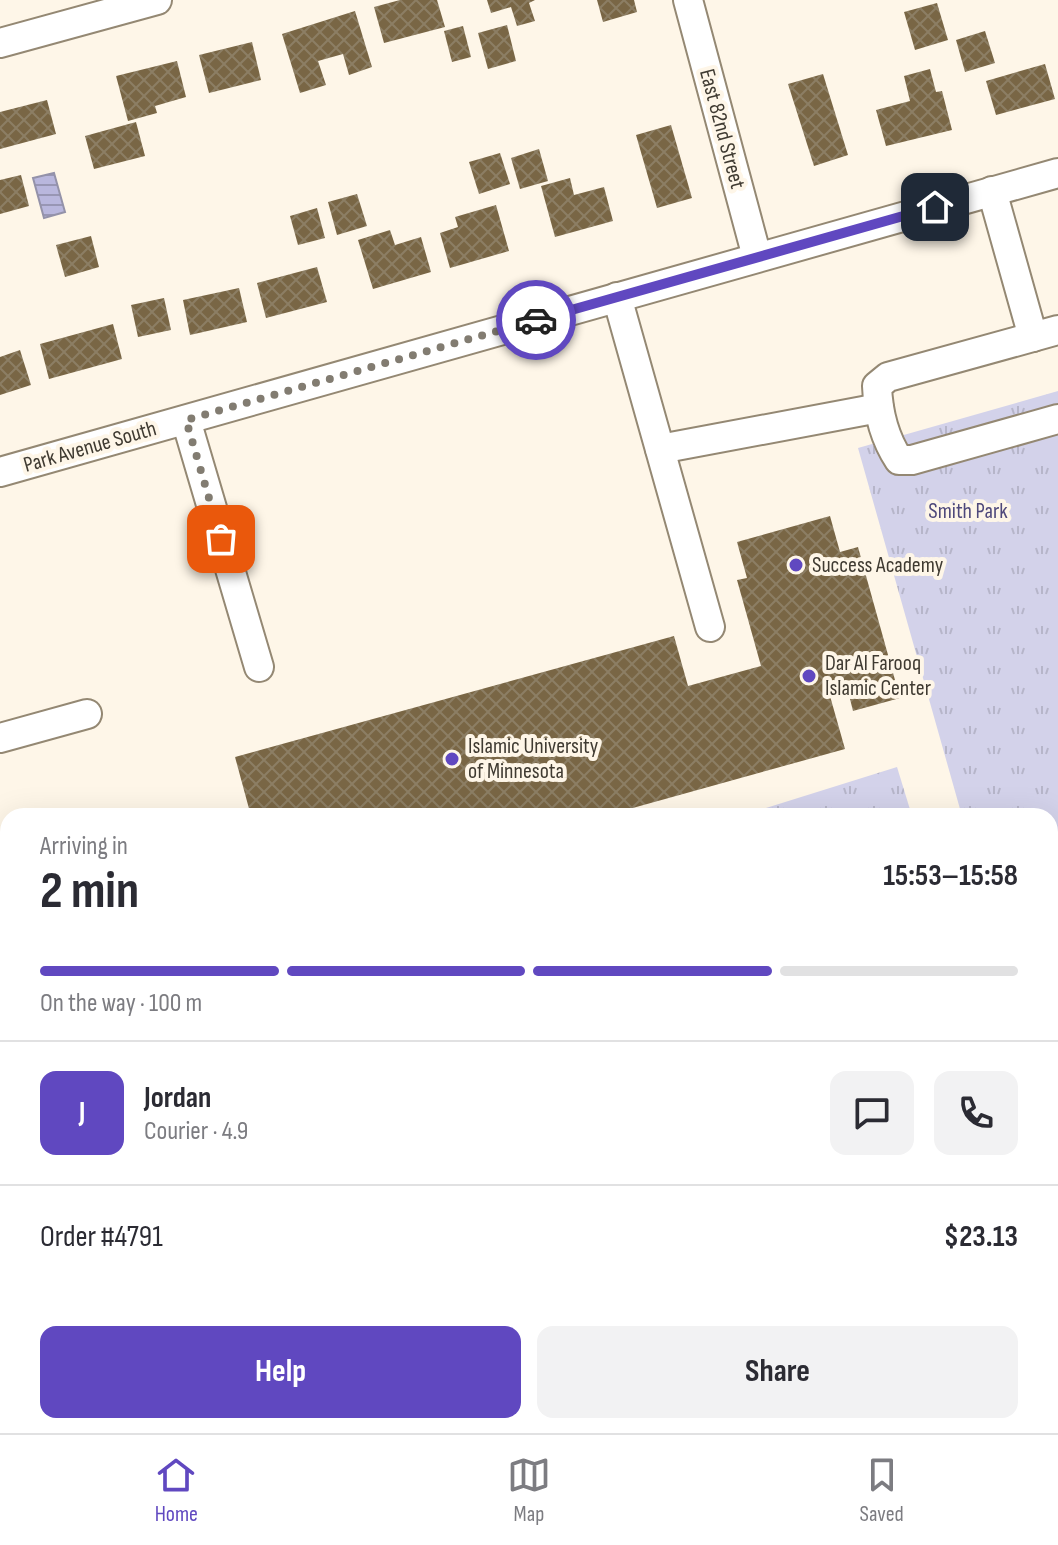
<!DOCTYPE html>
<html lang="en">
<head>
<meta charset="utf-8">
<style>
  body { margin:0; font-family:"Sofia Sans Condensed",sans-serif; background:#f2f2f3; color:#2b2b33; height:100vh; display:flex; flex-direction:column; font-size:30px; white-space:nowrap }
  * { box-sizing:border-box; margin:0 }
  p { font-size:26px; color:#7c7c81 }
  .icon { flex:none; width:44px; height:44px; fill:none; stroke:currentColor; stroke-width:2; stroke-linecap:round; stroke-linejoin:round }
  .map { position:relative; flex:1; overflow:hidden }
  .details { position:absolute; left:0px; top:808px; width:1058px; height:626px; display:flex; flex-direction:column; background:#fff; border-radius:24px 24px 0 0; box-shadow:0 8px 32px #0002 }
  .details>* { flex:none }
  .pin { position:absolute; display:grid; place-items:center; width:68px; height:68px; color:#fff; margin:-34px; border-radius:16px; box-shadow:0 4px 12px #0006 }
  .courier { position:absolute; display:grid; place-items:center; width:80px; height:80px; margin:-40px; border:6px solid #6048c0; border-radius:50%; background:#fff; color:#222; box-shadow:0 2px 10px #0007 }
  .summary em { font-style:normal; font-weight:700 }
  .summary div { display:flex; flex-direction:column-reverse }
  .summary { display:flex; align-items:center; justify-content:space-between; height:136px; padding:0 40px }
  h1 { font-size:52px; font-weight:700; line-height:60px }
  .bar { display:grid; grid-template-columns:repeat(4,1fr); gap:12px 8px; align-content:center; height:96px; padding:0 40px }
  .bar i { height:10px; border-radius:6px; background:#e1e1e2 }
  .bar .active { background:#6048c0 }
  .bar p { grid-column:span 4 }
  .line { display:flex; align-items:center; gap:20px; padding:0 40px; border-top:2px solid #e1e1e2 }
  .line div { flex:1 }
  .round { display:grid; place-items:center; flex:none; width:84px; height:84px; border-radius:16px; background:#f2f2f3 }
  .cta { display:flex; gap:16px; margin-top:auto; padding:16px 40px }
  .cta a { flex:1; height:92px; border-radius:16px; background:#6048c0; color:#fff; font-size:32px; font-weight:700; line-height:92px; text-align:center }
  .cta a+a { background:#f2f2f3; color:#2b2b33 }
  .dock { display:flex; justify-content:space-around; align-items:center; height:112px; border-top:2px solid #e1e1e2; background:#fff; font-size:22px; color:#7c7c81 }
  .dock a { display:grid; justify-items:center; gap:4px }
  .dock .active { color:#6048c0 }
  .map>svg:first-child { display:block }
</style>
</head>
<body>
<div class="map">
<svg width="1058" height="1433" viewBox="0 0 1058 1433">
  <defs>
    <pattern id="park-tufts" width="24" height="20" patternUnits="userSpaceOnUse" patternTransform="scale(2)"><rect width="24" height="20" fill="#d3d2ea"/><path d="M3 7l-1-3M5 7V3M7 7l1-3M15 17l-1-3M17 17v-4M19 17l1-3" fill="none" stroke="#b6b5c9"/></pattern>
    <pattern id="water-rules" width="6" height="5" patternUnits="userSpaceOnUse" patternTransform="scale(2)"><rect width="6" height="5" fill="#b9b7dd"/><path d="M0 2.5h6" fill="none" stroke="#9896b4"/></pattern>
    <pattern id="building-cross-hatch" width="8" height="8" patternUnits="userSpaceOnUse" patternTransform="scale(2)"><rect width="8" height="8" fill="#796645"/><path d="M0 0l8 8M0 8l8-8" fill="none" stroke="#8c7e64"/></pattern>
  </defs>
  <rect width="100%" height="100%" fill="#fef6e8"/>
  <g fill="url(#park-tufts)">
    <polygon points="1058,391 1058,1433 217,1433 215,1426 1050,1426 1050,816 962,816 858,448"/>
    <polygon points="897,767 912,816 768,816 766,808"/>
  </g>
  <polygon fill="url(#water-rules)" stroke="#9492a9" stroke-width="2" points="54,173 65,212 44,218 33,178"/>
  <g fill="url(#building-cross-hatch)">
    <polygon points="400,0 437,0 445,27 384,43 374,7"/>
    <polygon points="487,0 535,0 529,3 535,21 517,26 511,7 491,13"/>
    <polygon points="597,0 634,0 637,12 603,22"/>
    <polygon points="937,3 948,40 915,50 904,12"/>
    <polygon points="355,11 372,67 349,75 343,54 318,61 326,85 300,93 282,34"/>
    <polygon points="507,25 516,61 488,69 478,33"/>
    <polygon points="463,26 471,57 452,62 444,31"/>
    <polygon points="985,31 995,63 965,72 956,40"/>
    <polygon points="252,42 261,80 209,93 199,55"/>
    <polygon points="177,61 186,97 155,106 157,113 128,121 116,76"/>
    <polygon points="1045,64 1055,99 996,115 986,81"/>
    <polygon points="930,69 936,92 942,91 952,130 886,146 876,110 910,101 904,76"/>
    <polygon points="823,74 848,155 814,166 788,84"/>
    <polygon points="47,100 56,134 0,149 0,112"/>
    <polygon points="136,122 145,156 94,169 85,136"/>
    <polygon points="671,125 692,198 657,208 636,135"/>
    <polygon points="539,149 548,181 520,189 511,158"/>
    <polygon points="500,153 510,184 479,194 469,162"/>
    <polygon points="21,175 29,206 0,214 0,180"/>
    <polygon points="570,178 574,195 604,187 613,221 555,237 541,186"/>
    <polygon points="357,194 367,226 337,235 328,202"/>
    <polygon points="496,205 509,251 450,268 440,233 458,227 455,217"/>
    <polygon points="317,208 325,238 298,245 290,216"/>
    <polygon points="390,230 395,245 421,237 431,272 373,289 358,240"/>
    <polygon points="91,236 99,267 65,277 56,245"/>
    <polygon points="317,267 327,302 266,318 257,283"/>
    <polygon points="239,288 247,322 190,335 183,300"/>
    <polygon points="164,298 171,330 138,337 131,305"/>
    <polygon points="113,324 122,359 49,379 40,344"/>
    <polygon points="20,350 31,385 0,395 0,357"/>
    <polygon points="830,516 840,552 858,547 900,698 853,711 848,691 830,696 845,749 604,816 251,816 235,757 674,636 688,686 761,666 737,580 747,578 737,542"/>
    <polygon points="8,1030 8,1064 3,1066 0,1052 0,1032"/>
    <polygon points="8,1213 8,1250 0,1252 0,1215"/>
    <polygon points="3,1417 8,1433 0,1433 0,1418"/>
    <polygon points="143,1426 179,1426 181,1432 145,1433"/>
  </g>
  <g fill="none" stroke-linecap="round" stroke-linejoin="round">
    <g stroke="#948873" stroke-width="32">
      <g id="minor">
        <polyline points="688,0 757,257"/>
        <polyline points="0,43 157,0"/>
        <polyline points="992,191 1033,337"/>
        <polyline points="617,297 710,627"/>
        <path d="M1058,330L888,377L877,386C878,412 885,439 899,460H912L1058,419"/>
        <polyline points="186,420 259,667"/>
        <polyline points="660,449 879,408"/>
        <polyline points="0,472 1058,173"/>
        <polyline points="0,738 87,714"/>
        <polyline points="0,906 8,903"/>
        <polyline points="0,1342 8,1340"/>
        <polyline points="70,1426 72,1433"/>
      </g>
    </g>
    <use href="#minor" stroke="#fff" stroke-width="28"/>
  </g>
  <g fill="none" stroke-linecap="round" stroke-linejoin="round">
    <polyline stroke="#827c71" stroke-width="8" stroke-dasharray="0 14.4" points="221,539 186,420 536,320"/>
    <polyline stroke="#6048c0" stroke-width="10" points="536,320 935,207"/>
  </g>
  <g fill="#6048c0" stroke="#fef6e8" stroke-width="3">
    <circle cx="796" cy="565" r="8"/>
    <circle cx="809" cy="676" r="8"/>
    <circle cx="452" cy="759" r="8"/>
  </g>
  <g text-anchor="middle" dominant-baseline="central" stroke-width="8" stroke-linejoin="round" paint-order="stroke">
    <g font-size="22" fill="#3f3a31" stroke="#fef6e8">
      <text transform="translate(722 129) rotate(75)">East 82nd Street</text>
      <text transform="translate(90 447) rotate(-16)">Park Avenue South</text>
    </g>
    <g font-size="22" fill="#4e487b" stroke="#fef6e8">
      <text x="968" y="511">Smith Park</text>
    </g>
    <g font-size="22" fill="#3f3a31" stroke="#fef6e8" text-anchor="start">
      <text x="812" y="565">Success Academy</text>
      <text x="825" y="663">Dar Al Farooq<tspan x="825" dy="25">Islamic Center</tspan></text>
      <text x="468" y="746">Islamic University<tspan x="468" dy="25">of Minnesota</tspan></text>
    </g>
  </g>
</svg>
<div class="pin" style="left:221px;top:539px;background:#ea580c"><svg class="icon" aria-label="bag" viewBox="0 0 24 24"><path d="M5 8h14l-1 12H6zM9 8a3 3 0 0 1 6 0"/></svg></div>
<div class="pin" style="left:935px;top:207px;background:#1f2937"><svg class="icon" aria-label="home" viewBox="0 0 24 24"><path d="M3 11l9-7 9 7M6 9v11h12V9"/></svg></div>
<div class="courier" style="left:536px;top:320px"><svg class="icon" aria-label="car" viewBox="0 0 24 24"><path d="M5 17H2v-5l4-1 3-4h7l3 4 3 1v5h-3M9 17h6M6 11h13"/><circle cx="7" cy="17" r="2"/><circle cx="17" cy="17" r="2"/></svg></div>
<section class="details">
<div class="summary"><div><h1>2 min</h1><p>Arriving in</p></div><em>15:53–15:58</em></div>
<div class="bar"><i class="active"></i><i class="active"></i><i class="active"></i><i></i><p>On the way · 100 m</p></div>
<div class="line" style="height:144px"><b class="round" style="background:#6048c0;color:#fff">J</b><div><b>Jordan</b><p>Courier · 4.9</p></div><a class="round"><svg class="icon" aria-label="chat" viewBox="0 0 24 24"><path d="M4 5h16v11H9l-5 4z"/></svg></a><a class="round"><svg class="icon" aria-label="phone" viewBox="0 0 24 24"><path d="M5 4h4l2 5-3 2q2 4 5 5l2-3 5 2v4C11 20 4 13 5 4z"/></svg></a></div>
<div class="line" style="height:104px"><div>Order #4791</div><b>$23.13</b></div>
<div class="cta"><a>Help</a><a>Share</a></div>
</section>
</div>
<nav class="dock">
<a class="active"><svg class="icon" aria-label="home" viewBox="0 0 24 24"><path d="M3 11l9-7 9 7M6 9v11h12V9"/></svg>Home</a>
<a><svg class="icon" aria-label="map" viewBox="0 0 24 24"><path d="M3 6l6-2 6 2 6-2v14l-6 2-6-2-6 2zM9 4v14M15 6v14"/></svg>Map</a>
<a><svg class="icon" aria-label="saved" viewBox="0 0 24 24"><path d="M7 4h10v16l-5-4-5 4z"/></svg>Saved</a>
</nav>
</body>
</html>
